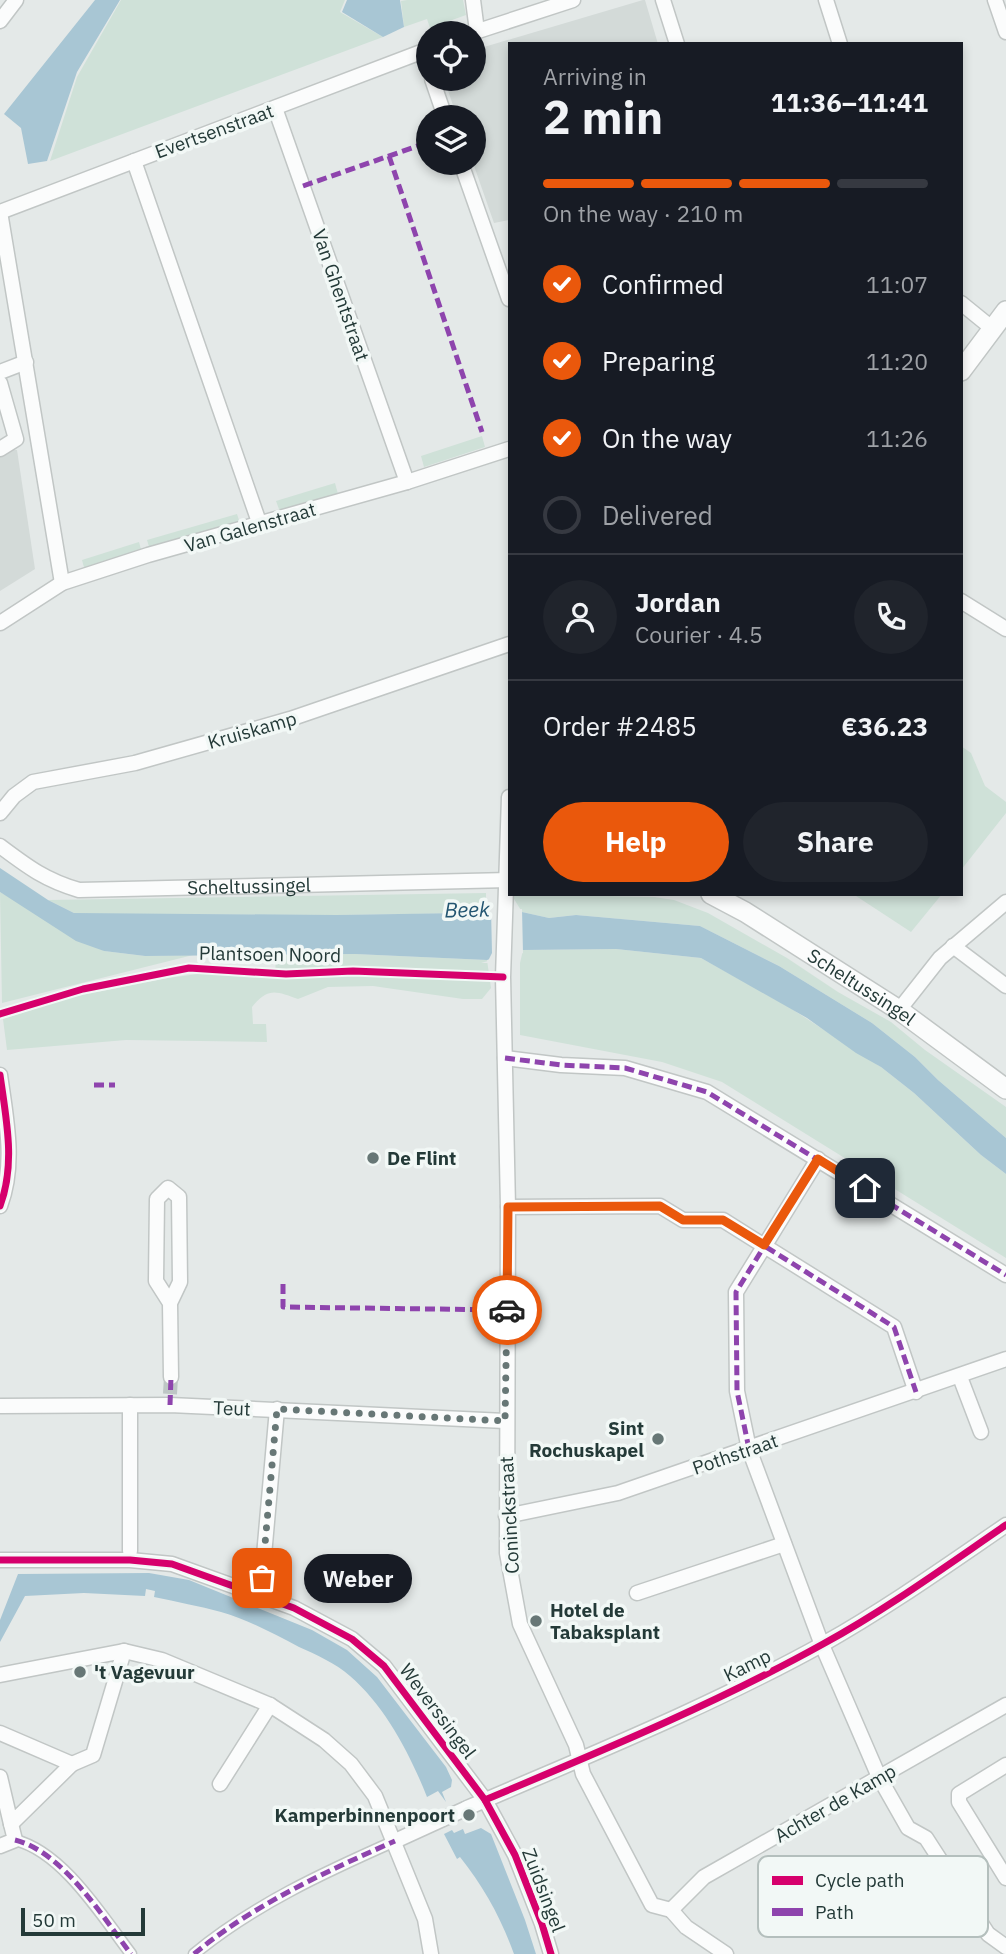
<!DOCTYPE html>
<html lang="en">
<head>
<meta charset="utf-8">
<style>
  body { margin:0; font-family:"IBM Plex Sans",sans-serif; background:#20242c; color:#f1f3f6; height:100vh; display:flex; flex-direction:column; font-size:26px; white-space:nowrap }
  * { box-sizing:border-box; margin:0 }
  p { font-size:23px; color:#9ea1a6 }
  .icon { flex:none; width:38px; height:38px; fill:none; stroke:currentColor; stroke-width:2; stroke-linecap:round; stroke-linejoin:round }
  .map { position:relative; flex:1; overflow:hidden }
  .panel { position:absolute; left:508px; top:42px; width:455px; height:854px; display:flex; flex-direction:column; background:#171b24; border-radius:0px; box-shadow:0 4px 10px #0003 }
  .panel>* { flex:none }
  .fabs { position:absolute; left:416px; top:21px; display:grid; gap:14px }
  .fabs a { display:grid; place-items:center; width:70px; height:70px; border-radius:50%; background:#171b24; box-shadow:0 4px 10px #0003; font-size:35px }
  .scale { position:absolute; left:21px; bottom:18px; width:124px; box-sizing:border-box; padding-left:7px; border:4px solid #243a38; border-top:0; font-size:19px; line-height:24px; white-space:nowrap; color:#243a38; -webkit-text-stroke:5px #f2f8f6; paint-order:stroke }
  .pin { position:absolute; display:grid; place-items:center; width:60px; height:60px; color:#fff; margin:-30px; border-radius:14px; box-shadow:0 4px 10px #0006 }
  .courier { position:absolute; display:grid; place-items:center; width:70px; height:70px; margin:-35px; border:5px solid #ea580c; border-radius:50%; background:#fff; color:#222; box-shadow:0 2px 9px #0007 }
  .bubble { position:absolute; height:49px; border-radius:24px; background:#171b24; box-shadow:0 4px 10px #0003; font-size:23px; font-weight:700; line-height:49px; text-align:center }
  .headline em { font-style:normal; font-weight:700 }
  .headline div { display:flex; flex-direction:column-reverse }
  .headline { display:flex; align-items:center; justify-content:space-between; height:119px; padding:0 35px }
  h1 { font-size:46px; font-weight:700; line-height:52px }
  .bar { display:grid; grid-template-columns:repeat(4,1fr); gap:10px 7px; align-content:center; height:84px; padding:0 35px }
  .bar i { height:9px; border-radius:5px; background:#363941 }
  .bar .current { background:#ea580c }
  .bar p { grid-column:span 4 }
  .line { display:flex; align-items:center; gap:18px; padding:0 35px; border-top:2px solid #363941 }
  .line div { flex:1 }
  .round { display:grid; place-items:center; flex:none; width:74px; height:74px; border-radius:37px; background:#20242c }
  ol { padding:0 35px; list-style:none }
  li { display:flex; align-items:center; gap:21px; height:77px }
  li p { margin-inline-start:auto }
  li .icon { padding:7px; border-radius:50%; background:#ea580c; color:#fff; stroke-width:4 }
  li:last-child { color:#9ea1a6 }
  li i { width:38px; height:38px; border:4px solid #363941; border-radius:50% }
  .button { display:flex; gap:14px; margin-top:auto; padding:14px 35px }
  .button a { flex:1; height:80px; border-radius:42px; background:#ea580c; color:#fff; font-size:28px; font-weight:700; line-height:80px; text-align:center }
  .button a+a { background:#20242c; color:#f1f3f6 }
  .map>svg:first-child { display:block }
</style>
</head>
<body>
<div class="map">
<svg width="1006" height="1954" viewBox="0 0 1006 1954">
  <rect width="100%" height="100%" fill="#e4e9e8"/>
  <g fill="#d3dad8">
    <polygon points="643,0 645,0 658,44 509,44 509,220 494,223 473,163 474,117 457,117 444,79 474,79 474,50"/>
    <polygon points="2,449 17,450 35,569 0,591 0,451"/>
  </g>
  <g fill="#cfe1d8">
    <polygon points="121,0 345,0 340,12 383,37 50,161 77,77"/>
    <polygon points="407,0 463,0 466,15 430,28 427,19 404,27 401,1"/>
    <polygon points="482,436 485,447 424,467 421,456"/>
    <polygon points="335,483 338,494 280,512 276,501"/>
    <polygon points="237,514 240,523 150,550 147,540"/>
    <polygon points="139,542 142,553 85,571 82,560"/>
    <polygon points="961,746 971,753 985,786 1006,802 1006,813 961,870"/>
    <polygon points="0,892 104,951 145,956 193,955 2,1003"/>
    <polygon points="486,893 486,913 336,915 87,914 74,913 48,900"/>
    <polygon points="511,894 654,897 674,900 708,913 787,958 838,992 891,1022 925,1050 1006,1107 1006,1138 938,1080 915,1057 872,1023 779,966 700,926 576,915 549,918 522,912"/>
    <polygon points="853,894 942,894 911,932"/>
    <polygon points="616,949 701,958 781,1002 881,1067 914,1093 981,1155 1006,1174 1006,1258 722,1082 662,1062 520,1035 520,963 523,950"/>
    <path d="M355,954L487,960L491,988L482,999H463L373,986L328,987L298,999C276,991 268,987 252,1007L253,1024H266L267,1042L126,1040L7,1050L3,1019L72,997L168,978L205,973L275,978L276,955Z"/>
  </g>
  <g fill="#a8c6d4">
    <polygon points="95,0 120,0 77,72 47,161 28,164 21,128 4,114"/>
    <polygon points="347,0 400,0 404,27 383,37 342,12"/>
    <polygon points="0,868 48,900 74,913 336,915 522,912 549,918 576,915 700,926 779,966 872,1023 915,1057 938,1080 1006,1138 1006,1174 981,1155 914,1093 881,1067 856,1053 807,1018 701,958 616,949 523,950 487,960 355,954 145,956 104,951 76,941 0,892"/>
    <path d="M149,1573L189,1580L312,1630L347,1650L377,1677L446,1767L452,1780L451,1787L442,1792L446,1802L438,1791L427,1797C410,1754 385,1706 350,1676C335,1663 317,1655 299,1647C274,1634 249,1620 221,1612C199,1606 177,1602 154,1597L155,1591L146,1589L145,1596L84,1593L25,1596L0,1642V1620L18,1574Z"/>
    <path d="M481,1828L491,1834L525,1920L536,1954H514C501,1918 484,1887 460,1857L457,1859L444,1834L452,1830L454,1833L463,1829L465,1834Z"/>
  </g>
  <polygon fill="#e4e9e8" points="491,909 522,909 523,953 491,963 481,963 488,961 492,953"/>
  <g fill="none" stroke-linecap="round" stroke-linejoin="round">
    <polyline stroke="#bec6c5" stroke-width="14" stroke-dasharray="14 7" stroke-linecap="butt" points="170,1394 171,1377"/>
    <g stroke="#c1c6c5" stroke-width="13">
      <g id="pedestrian">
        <path d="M15,1840C63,1852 102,1916 131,1954"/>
        <path d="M194,1954C253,1905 325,1872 395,1841"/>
      </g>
    </g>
    <g stroke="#c1c6c5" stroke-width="17">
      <g id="minor">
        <polyline points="473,0 477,31"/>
        <polyline points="663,0 677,44"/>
        <polyline points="826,0 840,44"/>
        <polyline points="995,0 1006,32"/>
        <polyline points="0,21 16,0"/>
        <polyline points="472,33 573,0"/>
        <polyline points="432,79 445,117"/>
        <polyline points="275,108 407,482"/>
        <polyline points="134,161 260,525"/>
        <polyline points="461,163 509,299"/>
        <polyline points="0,212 429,49"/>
        <polyline points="0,212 62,583"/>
        <polyline points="961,303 993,329"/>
        <polyline points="0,372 26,362"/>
        <polyline points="0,383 16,439 0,449"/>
        <polyline points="961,601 1006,629"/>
        <polyline points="0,623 62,583 148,555 407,482 509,449"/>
        <polyline points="509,797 503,977 508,1207 507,1553 520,1624 576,1745 583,1774 652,1905 671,1910"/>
        <polyline points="0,813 14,796 33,782 135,763 290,719 509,644"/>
        <path id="s1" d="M0,846C28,867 45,880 79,890L509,880"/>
        <polyline points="953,946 1006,986"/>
        <polyline points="899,1010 940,958 1006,902"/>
        <polyline points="505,1058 561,1065 625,1068 707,1092 1006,1275"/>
        <path d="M0,1075C6,1118 16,1164 0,1206"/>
        <polyline points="818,1159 736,1292 737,1391 749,1449 822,1645 879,1777 908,1828 926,1838 988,1934 1006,1947"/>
        <polyline points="508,1207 660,1206 683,1220 723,1220 894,1327 916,1392"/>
        <polyline points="170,1303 156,1281 157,1199 168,1188 179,1197 180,1282 170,1303 171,1377"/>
        <polyline points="960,1377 981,1432"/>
        <polyline points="0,1406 170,1405 505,1421"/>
        <polyline points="506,1516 618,1493 1006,1359"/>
        <polyline points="130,1551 130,1405"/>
        <polyline points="0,1560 130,1560 172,1564 294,1608 352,1639 384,1666 485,1800 515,1855 542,1924 551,1954"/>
        <polyline points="257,1593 262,1578 277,1409"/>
        <polyline points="637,1593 784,1544"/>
        <polyline points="0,1675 124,1651 162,1660 270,1705 324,1740 351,1764 375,1796 425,1919 431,1954"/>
        <polyline points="0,1733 72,1764 11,1824 0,1777"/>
        <polyline points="72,1764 93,1755 124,1651"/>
        <polyline points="1006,1765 959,1794 959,1802 1006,1878"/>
        <polyline points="220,1784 270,1705"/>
        <path d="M467,1808C587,1756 709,1707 823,1644C887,1608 946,1566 1006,1525"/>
        <polyline points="395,1841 465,1809"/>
        <polyline points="0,1846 15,1840 11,1824"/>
        <polyline points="671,1910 704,1877 1006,1705"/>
        <polyline points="671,1910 686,1927 726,1954"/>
      </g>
    </g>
    <g stroke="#c1c6c5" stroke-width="22">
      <g id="tertiary">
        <polyline points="961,371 1006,311"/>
        <path id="s2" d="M711,894L745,912L899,1010L1006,1089"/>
      </g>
    </g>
    <use href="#pedestrian" stroke="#fbfcfc" stroke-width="10"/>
    <use href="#minor" stroke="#fbfcfc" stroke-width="14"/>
    <use href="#tertiary" stroke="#fbfcfc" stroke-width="19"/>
    <g stroke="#8e44ad" stroke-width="5" stroke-dasharray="10 5" stroke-linecap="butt">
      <polyline points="389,156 482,432"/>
      <polyline points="303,186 429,142"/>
      <polyline points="505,1058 561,1065 625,1068 707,1092 1006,1275"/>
      <polyline points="94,1085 115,1085"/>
      <polyline points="508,1207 660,1206 683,1220 723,1220 894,1327 916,1392"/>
      <polyline points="283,1284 283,1307 507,1310"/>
      <polyline points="170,1405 171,1377"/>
      <polyline points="749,1449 737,1391 736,1292 818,1159"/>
      <path d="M15,1840C63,1852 102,1916 131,1954"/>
      <path d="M194,1954C253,1905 325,1872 395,1841"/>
    </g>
    <g stroke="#f2f8f6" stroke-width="11">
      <g id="cycleway">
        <polyline points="0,1014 83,989 189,968 286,974 353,971 503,977"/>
        <path d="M0,1075C6,1118 16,1164 0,1206"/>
        <polyline points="0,1560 130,1560 172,1564 294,1608 352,1639 384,1666 485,1800 515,1855 542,1924 551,1954"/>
        <path d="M485,1800C599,1752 715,1704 823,1644C887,1609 946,1566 1006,1525"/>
      </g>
    </g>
    <use href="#cycleway" stroke="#d6006c" stroke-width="7"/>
  </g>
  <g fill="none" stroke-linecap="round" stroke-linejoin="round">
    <polyline stroke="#677776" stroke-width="7" stroke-dasharray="0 12.6" points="262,1578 277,1409 505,1421 507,1310"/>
    <polyline stroke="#ea580c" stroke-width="9" points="507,1310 508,1207 660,1206 683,1220 723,1220 764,1245 818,1159 865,1188"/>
  </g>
  <g fill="#677776" stroke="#f2f8f6" stroke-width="2.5">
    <circle cx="373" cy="1158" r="7"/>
    <circle cx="658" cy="1439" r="7"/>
    <circle cx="536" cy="1621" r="7"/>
    <circle cx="80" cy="1672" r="7"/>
    <circle cx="469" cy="1815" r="7"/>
  </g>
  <g text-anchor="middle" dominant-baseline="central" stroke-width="7" stroke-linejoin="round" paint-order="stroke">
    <g font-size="19" fill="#243a38" stroke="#f2f8f6">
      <text transform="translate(214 131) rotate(-20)">Evertsenstraat</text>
      <text transform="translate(341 295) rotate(71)">Van Ghentstraat</text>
      <text transform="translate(250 527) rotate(-16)">Van Galenstraat</text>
      <text transform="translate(252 730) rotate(-16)">Kruiskamp</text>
      <text stroke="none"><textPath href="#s1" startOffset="261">Scheltussingel</textPath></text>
      <text transform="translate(270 954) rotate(1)">Plantsoen Noord</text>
      <text stroke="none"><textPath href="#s2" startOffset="177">Scheltussingel</textPath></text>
      <text transform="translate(232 1408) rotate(2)">Teut</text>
      <text transform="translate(735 1454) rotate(-19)">Pothstraat</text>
      <text transform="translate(509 1515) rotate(-93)">Coninckstraat</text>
      <text transform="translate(747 1665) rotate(-26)">Kamp</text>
      <text transform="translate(438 1711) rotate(53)">Weverssingel</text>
      <text transform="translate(835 1803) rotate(-30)">Achter de Kamp</text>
      <text transform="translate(544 1890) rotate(69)">Zuidsingel</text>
    </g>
    <g font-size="19" font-weight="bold" fill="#243a38" stroke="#f2f8f6" text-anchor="start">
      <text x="387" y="1158">De Flint</text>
      <text x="644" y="1428" text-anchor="end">Sint<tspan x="644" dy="22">Rochuskapel</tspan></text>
      <text x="550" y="1610">Hotel de<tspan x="550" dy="22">Tabaksplant</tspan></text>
      <text x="94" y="1672">'t Vagevuur</text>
      <text x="455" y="1815" text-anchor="end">Kamperbinnenpoort</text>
    </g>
    <g font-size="21" font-style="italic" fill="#235571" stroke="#f2f8f6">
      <text transform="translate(467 909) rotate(-1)">Beek</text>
    </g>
  </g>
  <rect x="758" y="1856" width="230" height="81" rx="10" fill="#f2f8f6" stroke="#b4bfbd" stroke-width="2"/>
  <rect x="772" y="1876" width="31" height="9" fill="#d6006c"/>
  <rect x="772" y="1908" width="31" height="8" fill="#8e44ad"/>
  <g font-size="19" fill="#243a38">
    <text x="815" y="1887">Cycle path</text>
    <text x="815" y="1919">Path</text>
  </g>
</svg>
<div class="fabs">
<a><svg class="icon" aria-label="locate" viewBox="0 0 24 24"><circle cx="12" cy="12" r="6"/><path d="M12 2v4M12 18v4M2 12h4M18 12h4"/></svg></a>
<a><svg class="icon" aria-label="layers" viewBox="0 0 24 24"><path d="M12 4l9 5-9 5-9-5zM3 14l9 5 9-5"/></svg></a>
</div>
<div class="scale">50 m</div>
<div class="pin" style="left:262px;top:1578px;background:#ea580c"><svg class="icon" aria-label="bag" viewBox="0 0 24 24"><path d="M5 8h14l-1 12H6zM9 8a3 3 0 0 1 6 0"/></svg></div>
<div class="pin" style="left:865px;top:1188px;background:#1f2937"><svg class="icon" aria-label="home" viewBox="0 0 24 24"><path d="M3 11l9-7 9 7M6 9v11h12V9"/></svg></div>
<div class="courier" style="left:507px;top:1310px"><svg class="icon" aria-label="car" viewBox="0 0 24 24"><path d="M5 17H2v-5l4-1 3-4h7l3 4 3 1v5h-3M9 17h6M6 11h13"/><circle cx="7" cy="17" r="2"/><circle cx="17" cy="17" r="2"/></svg></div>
<div class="bubble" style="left:304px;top:1554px;width:108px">Weber</div>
<section class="panel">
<div class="headline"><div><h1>2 min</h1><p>Arriving in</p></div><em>11:36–11:41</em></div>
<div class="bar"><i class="current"></i><i class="current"></i><i class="current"></i><i></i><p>On the way · 210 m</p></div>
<ol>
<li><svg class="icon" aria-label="check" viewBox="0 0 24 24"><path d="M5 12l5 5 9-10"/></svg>Confirmed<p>11:07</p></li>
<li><svg class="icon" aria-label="check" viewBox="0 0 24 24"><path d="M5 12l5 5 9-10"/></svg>Preparing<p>11:20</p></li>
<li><svg class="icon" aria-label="check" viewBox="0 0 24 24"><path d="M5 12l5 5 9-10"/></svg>On the way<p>11:26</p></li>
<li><i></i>Delivered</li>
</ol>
<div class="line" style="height:126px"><a class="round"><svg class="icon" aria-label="person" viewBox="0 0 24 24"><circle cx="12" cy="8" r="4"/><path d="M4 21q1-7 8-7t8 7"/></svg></a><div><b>Jordan</b><p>Courier · 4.5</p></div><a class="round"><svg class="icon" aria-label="phone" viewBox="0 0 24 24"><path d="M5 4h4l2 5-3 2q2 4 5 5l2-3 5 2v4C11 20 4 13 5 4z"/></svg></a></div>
<div class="line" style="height:91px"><div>Order #2485</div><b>€36.23</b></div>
<div class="button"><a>Help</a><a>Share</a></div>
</section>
</div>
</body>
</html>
